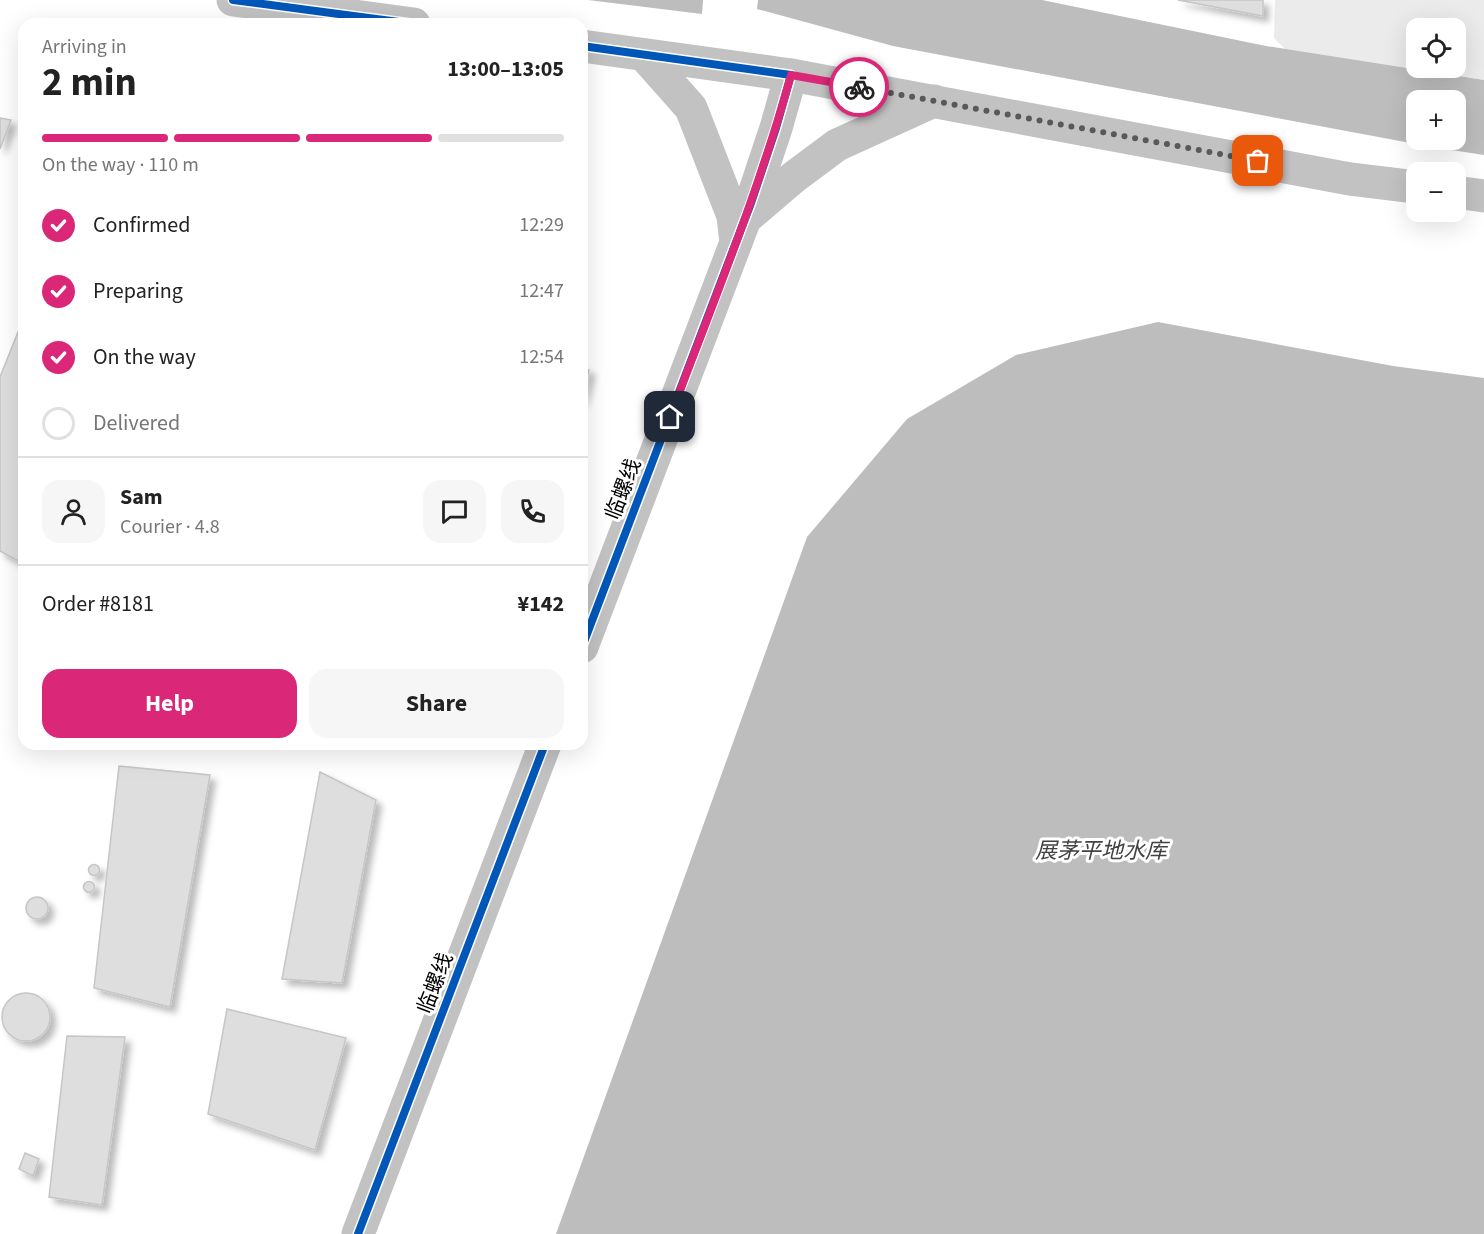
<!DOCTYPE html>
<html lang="en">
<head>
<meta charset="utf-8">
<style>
  body { margin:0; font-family:"Source Sans 3","Noto Sans SC",sans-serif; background:#f6f6f6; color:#222; height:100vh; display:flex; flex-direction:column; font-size:22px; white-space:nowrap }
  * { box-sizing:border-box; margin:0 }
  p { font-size:20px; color:#767676 }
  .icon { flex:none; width:33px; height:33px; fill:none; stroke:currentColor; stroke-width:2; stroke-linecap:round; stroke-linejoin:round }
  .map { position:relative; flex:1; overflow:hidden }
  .panel { position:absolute; left:18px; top:18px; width:570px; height:732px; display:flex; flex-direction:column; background:#fff; border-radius:18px; box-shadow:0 6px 24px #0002 }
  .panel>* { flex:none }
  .buttons { position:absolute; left:1406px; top:18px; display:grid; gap:12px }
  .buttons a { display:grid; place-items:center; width:60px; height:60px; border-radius:12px; background:#fff; box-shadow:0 6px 24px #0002; font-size:30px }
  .pin { position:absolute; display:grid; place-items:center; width:51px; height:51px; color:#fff; margin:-26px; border-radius:12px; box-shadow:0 3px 9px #0006 }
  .courier { position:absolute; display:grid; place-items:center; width:60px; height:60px; margin:-30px; border:4px solid #db2777; border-radius:50%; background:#fff; color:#222; box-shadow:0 2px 8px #0007 }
  .headline em { font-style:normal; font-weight:700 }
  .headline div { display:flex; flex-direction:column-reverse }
  .headline { display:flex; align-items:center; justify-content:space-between; height:102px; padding:0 24px }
  h1 { font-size:39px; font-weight:700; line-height:45px }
  .bar { display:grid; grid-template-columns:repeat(4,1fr); gap:9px 6px; align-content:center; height:72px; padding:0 24px }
  .bar i { height:8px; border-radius:4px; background:#e0e0e0 }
  .bar .on { background:#db2777 }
  .bar p { grid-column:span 4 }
  .line { display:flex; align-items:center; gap:15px; padding:0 24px; border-top:2px solid #e0e0e0 }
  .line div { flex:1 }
  .round { display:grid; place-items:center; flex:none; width:63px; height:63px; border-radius:18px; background:#f6f6f6 }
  ol { padding:0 24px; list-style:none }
  li { display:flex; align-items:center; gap:18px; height:66px }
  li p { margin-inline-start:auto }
  li .icon { padding:6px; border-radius:50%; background:#db2777; color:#fff; stroke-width:4 }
  li:last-child { color:#767676 }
  li i { width:33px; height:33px; border:3px solid #e0e0e0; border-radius:50% }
  .action { display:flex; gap:12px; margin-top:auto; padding:12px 24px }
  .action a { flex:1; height:69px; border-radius:18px; background:#db2777; color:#fff; font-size:24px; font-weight:700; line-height:69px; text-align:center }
  .action a+a { background:#f6f6f6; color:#222 }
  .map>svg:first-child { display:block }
</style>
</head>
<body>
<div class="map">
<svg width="1484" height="1234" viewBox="0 0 1484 1234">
  <defs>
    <filter id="shadow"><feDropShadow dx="5.5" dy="5.5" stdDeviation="3" flood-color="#0004"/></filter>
  </defs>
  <rect width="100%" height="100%" fill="#fff"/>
  <path fill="#ebebeb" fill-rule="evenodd" d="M1275,0H1484V80L1285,49L1274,38ZM1416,28H1455V68H1416Z"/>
  <g fill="#bdbdbd" fill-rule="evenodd">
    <polygon points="588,0 703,0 702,14"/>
    <path d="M758,0H1042L1266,46L1484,80V155L1432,147L893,46L757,9ZM1455,100V140H1416V100Z"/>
    <polygon points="1158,322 1393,366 1484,378 1484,1234 556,1234 807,537 907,419 1016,355"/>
  </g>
  <g fill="#dedede" stroke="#c6c6c6" stroke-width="1.5" filter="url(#shadow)">
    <polygon points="1178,0 1263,0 1263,16"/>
    <polygon points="0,118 11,120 0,149"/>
    <polygon points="24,317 24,564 0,551 0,377"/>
    <polygon points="582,367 589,370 582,401"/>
    <polygon points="119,766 210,775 170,1007 94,988"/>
    <polygon points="320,772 376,800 342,983 282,979"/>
    <circle cx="94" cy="870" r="5.5"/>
    <circle cx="89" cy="887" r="5.5"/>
    <circle cx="37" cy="908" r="11"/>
    <circle cx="26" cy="1017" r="24"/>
    <polygon points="227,1009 346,1038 315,1150 208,1114"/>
    <polygon points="67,1036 125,1037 102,1205 49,1197"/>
    <polygon points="25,1153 39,1159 33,1176 19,1169"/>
  </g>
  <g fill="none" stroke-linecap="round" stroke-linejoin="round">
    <g stroke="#c2c2c2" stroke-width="33">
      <polyline points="233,0 414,24"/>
      <polyline points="582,46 791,75 1350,179 1416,187"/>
      <polyline points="644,55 691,108 733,216 736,242"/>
      <polyline points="1455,192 1484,196"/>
      <polyline points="746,218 794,177 837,145 934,101"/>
      <polyline points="582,647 751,203 776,128 791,75"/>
      <polyline points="358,1234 545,744"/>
    </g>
    <g stroke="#fff" stroke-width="11">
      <g id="cycleway">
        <polyline points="233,0 414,24"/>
        <polyline points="582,46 791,75 776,128 751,203 582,647"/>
        <polyline points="358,1234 545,744"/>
      </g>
    </g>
    <use href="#cycleway" stroke="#0057b8" stroke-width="8"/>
  </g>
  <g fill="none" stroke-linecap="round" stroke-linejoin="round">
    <polyline stroke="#595959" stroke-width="6" stroke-dasharray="0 10.8" points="859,87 1258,161"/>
    <path stroke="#db2777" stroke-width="8" d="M670,417C713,303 759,191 791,75L859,87"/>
  </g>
  <g text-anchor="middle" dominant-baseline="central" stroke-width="6" stroke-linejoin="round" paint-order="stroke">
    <g font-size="21" fill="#000" stroke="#fff">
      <text transform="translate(623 489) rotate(-69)">临螺线</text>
      <text transform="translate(435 983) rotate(-69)">临螺线</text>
    </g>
    <g font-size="22" font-style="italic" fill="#424242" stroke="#fff">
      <text x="1101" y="851">展茅平地水库</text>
    </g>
  </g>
</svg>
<div class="buttons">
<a><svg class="icon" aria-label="locate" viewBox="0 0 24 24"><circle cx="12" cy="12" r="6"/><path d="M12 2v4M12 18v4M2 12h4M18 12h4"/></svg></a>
<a>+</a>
<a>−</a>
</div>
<div class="pin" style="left:1258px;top:161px;background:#ea580c"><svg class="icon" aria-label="bag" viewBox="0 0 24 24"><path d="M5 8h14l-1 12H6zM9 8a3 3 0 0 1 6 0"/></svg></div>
<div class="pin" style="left:670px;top:417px;background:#1f2937"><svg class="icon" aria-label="home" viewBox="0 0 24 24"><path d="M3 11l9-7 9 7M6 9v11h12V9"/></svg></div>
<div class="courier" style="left:859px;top:87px"><svg class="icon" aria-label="bike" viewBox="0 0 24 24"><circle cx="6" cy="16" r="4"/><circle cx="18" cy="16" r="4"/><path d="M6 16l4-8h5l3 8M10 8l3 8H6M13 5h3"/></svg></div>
<section class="panel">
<div class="headline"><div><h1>2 min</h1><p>Arriving in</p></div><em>13:00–13:05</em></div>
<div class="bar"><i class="on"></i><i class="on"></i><i class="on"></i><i></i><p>On the way · 110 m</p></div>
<ol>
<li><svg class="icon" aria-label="check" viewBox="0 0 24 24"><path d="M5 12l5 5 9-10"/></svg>Confirmed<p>12:29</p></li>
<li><svg class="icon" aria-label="check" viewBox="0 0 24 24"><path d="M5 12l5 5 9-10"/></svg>Preparing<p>12:47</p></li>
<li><svg class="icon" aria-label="check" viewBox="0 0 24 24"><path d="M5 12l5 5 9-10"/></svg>On the way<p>12:54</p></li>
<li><i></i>Delivered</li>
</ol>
<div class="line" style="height:108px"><a class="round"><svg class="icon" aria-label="person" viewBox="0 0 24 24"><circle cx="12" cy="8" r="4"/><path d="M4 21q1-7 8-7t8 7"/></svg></a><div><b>Sam</b><p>Courier · 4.8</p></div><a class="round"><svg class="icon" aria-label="chat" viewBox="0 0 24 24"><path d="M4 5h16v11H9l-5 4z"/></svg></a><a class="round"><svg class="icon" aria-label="phone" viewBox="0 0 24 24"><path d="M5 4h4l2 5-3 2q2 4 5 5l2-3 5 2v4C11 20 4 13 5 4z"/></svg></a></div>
<div class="line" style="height:78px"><div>Order #8181</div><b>¥142</b></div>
<div class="action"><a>Help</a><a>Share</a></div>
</section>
</div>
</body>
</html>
